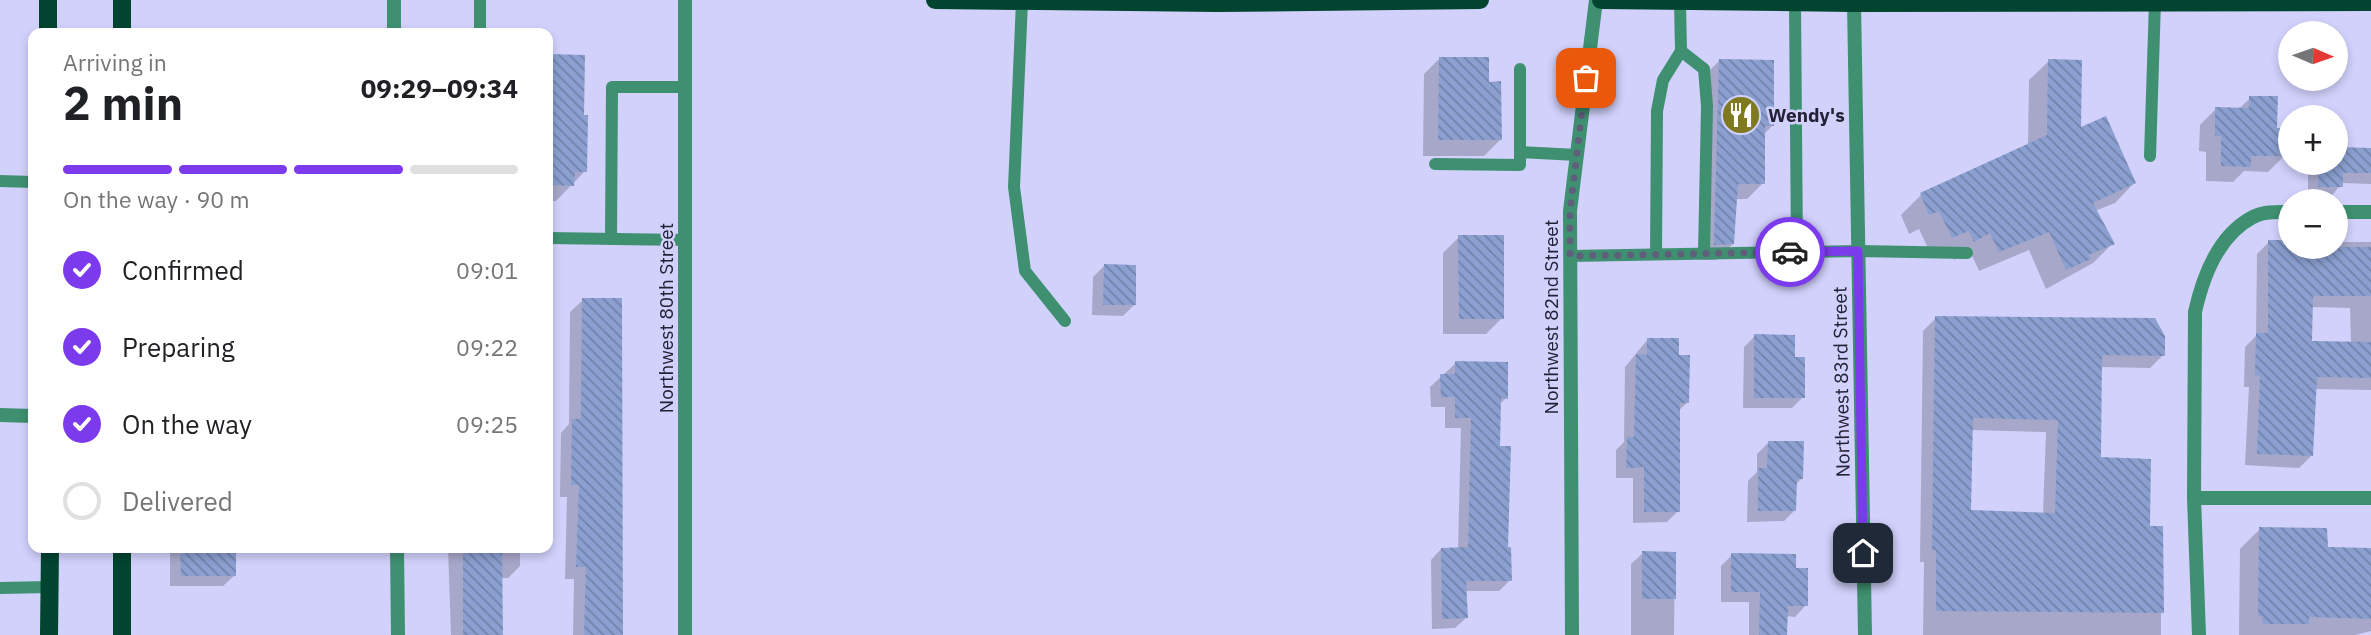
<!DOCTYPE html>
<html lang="en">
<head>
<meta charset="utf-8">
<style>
  body { margin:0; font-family:"IBM Plex Sans",sans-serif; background:#f2f2f2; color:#202124; height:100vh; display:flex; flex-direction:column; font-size:26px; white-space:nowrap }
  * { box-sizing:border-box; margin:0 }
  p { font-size:23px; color:#757577 }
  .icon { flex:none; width:38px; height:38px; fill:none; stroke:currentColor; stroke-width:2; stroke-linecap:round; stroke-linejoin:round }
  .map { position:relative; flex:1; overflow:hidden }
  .sheet { position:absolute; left:28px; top:28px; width:525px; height:525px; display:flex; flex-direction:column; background:#fff; border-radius:14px; box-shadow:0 4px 10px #0003 }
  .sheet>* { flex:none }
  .needle { width:46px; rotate:92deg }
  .controls { position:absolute; left:2278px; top:21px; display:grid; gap:14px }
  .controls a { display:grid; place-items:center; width:70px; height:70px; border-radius:50%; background:#fff; box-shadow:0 4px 10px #0003; font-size:35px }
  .pin { position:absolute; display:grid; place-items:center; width:60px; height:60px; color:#fff; margin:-30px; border-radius:14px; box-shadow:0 4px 10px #0006 }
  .courier { position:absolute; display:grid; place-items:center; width:70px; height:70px; margin:-35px; border:5px solid #7c3aed; border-radius:50%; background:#fff; color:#222; box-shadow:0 2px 9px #0007 }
  .summary em { font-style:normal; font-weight:700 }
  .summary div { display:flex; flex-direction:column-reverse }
  .summary { display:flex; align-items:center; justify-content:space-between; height:119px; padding:0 35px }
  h1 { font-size:46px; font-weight:700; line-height:52px }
  .bar { display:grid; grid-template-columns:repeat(4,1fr); gap:10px 7px; align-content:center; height:84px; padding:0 35px }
  .bar i { height:9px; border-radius:5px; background:#e0e0e0 }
  .bar .active { background:#7c3aed }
  .bar p { grid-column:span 4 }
  ol { padding:0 35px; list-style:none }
  li { display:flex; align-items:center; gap:21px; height:77px }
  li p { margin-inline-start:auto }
  li .icon { padding:7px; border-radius:50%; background:#7c3aed; color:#fff; stroke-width:4 }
  li:last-child { color:#757577 }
  li i { width:38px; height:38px; border:4px solid #e0e0e0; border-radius:50% }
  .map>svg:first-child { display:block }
</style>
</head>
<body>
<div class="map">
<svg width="2371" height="635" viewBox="0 0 2371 635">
  <defs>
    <pattern id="building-back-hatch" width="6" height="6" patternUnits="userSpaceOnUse" patternTransform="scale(1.75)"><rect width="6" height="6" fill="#8ba0d0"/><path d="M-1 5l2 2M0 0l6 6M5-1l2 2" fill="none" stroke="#7182aa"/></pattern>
  </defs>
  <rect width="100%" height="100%" fill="#d1d1fc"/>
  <g fill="#0003" fill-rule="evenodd">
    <polygon points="548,56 584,56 582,117 585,171 556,201 548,201"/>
    <polygon points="1440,58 1487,83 1500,140 1484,156 1423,156 1424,74"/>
    <polygon points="1719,61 1772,126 1763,135 1763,183 1747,199 1735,199 1733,244 1716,260 1699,260 1703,77"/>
    <polygon points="2049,61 2079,130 2134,183 2115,203 2095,211 2113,243 2093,263 2046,289 2029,250 1979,271 1970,251 1954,260 1949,249 1932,257 1919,229 1909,234 1901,215 1921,195 2028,145 2029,80"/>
    <polygon points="2250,98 2284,156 2268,172 2244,171 2233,182 2206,181 2206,152 2199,151 2200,125 2216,109 2239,109"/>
    <polygon points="2371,149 2371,184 2342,183 2330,198 2308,197 2308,163 2336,163"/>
    <polygon points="1459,237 1502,318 1486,334 1443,334 1443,253"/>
    <path d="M2269,242L2291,247H2336V242H2371V390L2315,389L2311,456L2299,468L2245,465L2249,387H2244L2245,347L2256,336L2257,254ZM2311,307L2350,308L2351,343H2310Z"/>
    <polygon points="1104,266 1134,305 1123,316 1092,315 1093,277"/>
    <polygon points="583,300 621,635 573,635 574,579 565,579 567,497 560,497 561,433 569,424 570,312"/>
    <path d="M1936,318L2163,355L2150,368L2100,367L2099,459L2148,527H2161V635H1923L1924,562H1920L1923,331ZM1971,430L2046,432L2043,514L1969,512Z"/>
    <polygon points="1755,336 1793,359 1803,397 1792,408 1743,408 1744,347"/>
    <polygon points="1648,339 1677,357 1688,402 1678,411 1678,511 1667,522 1633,523 1633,478 1616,478 1616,450 1624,442 1625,367"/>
    <polygon points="1456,363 1506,398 1499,405 1498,448 1510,580 1499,591 1465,591 1466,618 1455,628 1432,629 1431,560 1441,549 1458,549 1461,428 1445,428 1445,407 1431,407 1430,387"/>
    <polygon points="1768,443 1802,478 1795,485 1795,510 1784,521 1747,522 1748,481 1757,472 1757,454"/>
    <polygon points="2260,529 2326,549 2371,550 2371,631 2355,635 2239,635 2240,549"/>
    <polygon points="170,548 235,548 235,575 223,586 170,586"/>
    <polygon points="448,548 520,548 520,566 508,578 501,578 501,635 451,635"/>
    <polygon points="1643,553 1675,553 1674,635 1631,635 1631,564"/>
    <polygon points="1732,555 1794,570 1806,605 1795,617 1786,616 1786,635 1749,635 1749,602 1721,602 1721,566"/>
  </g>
  <g fill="url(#building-back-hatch)" fill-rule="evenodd">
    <polygon points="548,54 585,55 584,115 588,115 587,172 575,172 574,186 548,185"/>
    <polygon points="1439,57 1489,57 1489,82 1501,81 1502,140 1438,140"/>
    <polygon points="1719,59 1774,60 1774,126 1765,126 1765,184 1738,184 1734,244 1714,245"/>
    <polygon points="2048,59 2082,60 2081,127 2106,116 2136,183 2093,203 2115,244 2088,255 2091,259 2066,270 2049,232 1999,252 1990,233 1974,242 1969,231 1952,238 1939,211 1929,215 1920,193 2047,135"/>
    <polygon points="2249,96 2278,96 2277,128 2287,128 2286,156 2251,156 2251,167 2221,166 2221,136 2215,136 2215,107 2249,108"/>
    <polygon points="2336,147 2371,148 2371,173 2343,173 2343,187 2318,187 2319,163 2336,163"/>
    <polygon points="1458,235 1504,235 1504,319 1459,319"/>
    <polygon points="2268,240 2291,240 2291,247 2371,247 2371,296 2313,296 2312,341 2371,342 2371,378 2317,377 2313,456 2257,454 2260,376 2255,375 2256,333 2268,333"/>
    <polygon points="1104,264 1136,265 1136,305 1103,305"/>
    <polygon points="582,298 622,298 623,635 584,635 586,567 576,567 579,485 571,485 572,419 581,419"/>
    <path d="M1935,316L2155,318L2165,336V356L2102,355L2101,457L2151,459L2150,526H2163L2164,613L1936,611V550H1932ZM1973,418L2058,420L2055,513L1971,510Z"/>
    <polygon points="1754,334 1795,335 1795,357 1805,357 1805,398 1754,398"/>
    <polygon points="1647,338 1679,338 1679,355 1690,355 1689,403 1680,403 1680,512 1644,512 1644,467 1626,468 1627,437 1634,437 1636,354 1647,355"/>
    <polygon points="1455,361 1508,362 1508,399 1501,398 1500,446 1511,446 1508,547 1511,547 1512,581 1466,581 1468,618 1442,619 1441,548 1468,547 1471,418 1455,418 1455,397 1441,397 1440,374 1455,374"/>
    <polygon points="1768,441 1804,441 1803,479 1797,479 1796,511 1758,511 1758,468 1767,468"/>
    <polygon points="2259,527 2327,528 2328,547 2371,548 2371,619 2309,617 2309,624 2263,624 2262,616 2258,616"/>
    <polygon points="180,548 236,548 236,576 181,576"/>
    <polygon points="463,548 502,548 503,635 463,635"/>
    <polygon points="1642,551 1676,552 1676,599 1642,599"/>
    <polygon points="1731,553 1796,554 1796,568 1808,568 1808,606 1788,606 1787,635 1759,635 1760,592 1731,592"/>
  </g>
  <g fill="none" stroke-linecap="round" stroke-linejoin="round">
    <g stroke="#3e9071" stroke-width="12">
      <polyline points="480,0 480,33"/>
      <polyline points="1022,1 1014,187 1025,271 1065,321"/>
      <polyline points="1795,2 1797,252"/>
      <polyline points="1681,51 1704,69 1707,106 1704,253"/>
      <polyline points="1520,69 1520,152"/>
      <polyline points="2150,156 2155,2"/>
      <polyline points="1435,164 1520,165 1520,152 1577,155"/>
      <polyline points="0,181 33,182"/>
      <polyline points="548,238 685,240"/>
      <polyline points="611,239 612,87 685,87"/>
      <polyline points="1656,254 1657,111 1663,80 1681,51 1680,2"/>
      <polyline points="1570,256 1859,251 1967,253"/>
      <polyline points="0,588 50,587"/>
    </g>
    <g stroke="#3e9071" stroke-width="14">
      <polyline points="394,0 394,33"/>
      <polyline points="685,0 685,635"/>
      <polyline points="1854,3 1865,635"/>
      <polyline points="2336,212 2371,212"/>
      <polyline points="0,415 33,416"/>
      <polyline points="2194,498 2371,498"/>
      <polyline points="397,548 398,635"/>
      <polyline points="1572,635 1570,211 1596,0"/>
      <path d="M2199,635L2194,498L2195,312C2203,276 2218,235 2253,217C2264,211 2279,212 2291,212"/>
    </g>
    <g stroke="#014430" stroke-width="18">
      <polyline points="48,0 48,33"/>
      <polyline points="122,0 122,33"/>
      <polyline points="935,0 1218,3 1480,0"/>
      <polyline points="1601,0 1854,3 2371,2"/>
      <polyline points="49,635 50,548"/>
      <polyline points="122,635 122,548"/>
    </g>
  </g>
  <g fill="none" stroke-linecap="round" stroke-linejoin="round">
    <polyline stroke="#605f7b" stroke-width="7" stroke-dasharray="0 12.6" points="1586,78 1570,211 1570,256 1790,252"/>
    <polyline stroke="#7c3aed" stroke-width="9" points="1790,252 1858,251 1863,553"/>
  </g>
  <defs>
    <g id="restaurant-disc" transform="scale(2.0125)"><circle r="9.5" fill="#7f7a20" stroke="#d1d1fc"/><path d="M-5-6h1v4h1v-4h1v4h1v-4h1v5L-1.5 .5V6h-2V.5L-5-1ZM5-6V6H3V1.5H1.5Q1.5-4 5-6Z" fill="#fff"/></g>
  </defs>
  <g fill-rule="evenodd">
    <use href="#restaurant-disc" x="1741" y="115"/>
  </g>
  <g text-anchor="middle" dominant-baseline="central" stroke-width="5" stroke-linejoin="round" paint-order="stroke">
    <g font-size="19" font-weight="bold" fill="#232136" stroke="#d1d1fc" text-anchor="start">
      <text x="1768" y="115">Wendy's</text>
    </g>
    <g font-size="19" fill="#232136" stroke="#d1d1fc">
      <text transform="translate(1551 317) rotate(-90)">Northwest 82nd Street</text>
      <text transform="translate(666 318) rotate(-90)">Northwest 80th Street</text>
      <text transform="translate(1841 382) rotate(-91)">Northwest 83rd Street</text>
    </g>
  </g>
</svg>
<div class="controls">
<a><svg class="needle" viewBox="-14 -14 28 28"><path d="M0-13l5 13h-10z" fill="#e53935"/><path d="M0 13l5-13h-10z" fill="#757577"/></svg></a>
<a>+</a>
<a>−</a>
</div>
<div class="pin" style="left:1586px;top:78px;background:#ea580c"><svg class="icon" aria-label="bag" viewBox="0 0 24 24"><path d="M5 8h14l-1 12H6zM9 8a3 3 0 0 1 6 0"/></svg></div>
<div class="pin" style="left:1863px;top:553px;background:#1f2937"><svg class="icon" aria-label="home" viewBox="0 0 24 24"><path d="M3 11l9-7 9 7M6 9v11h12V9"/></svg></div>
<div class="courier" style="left:1790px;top:252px"><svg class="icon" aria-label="car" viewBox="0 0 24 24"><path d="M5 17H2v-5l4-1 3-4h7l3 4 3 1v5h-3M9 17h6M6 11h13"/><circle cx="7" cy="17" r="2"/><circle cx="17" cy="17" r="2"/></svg></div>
<section class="sheet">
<div class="summary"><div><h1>2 min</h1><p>Arriving in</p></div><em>09:29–09:34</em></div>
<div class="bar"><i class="active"></i><i class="active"></i><i class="active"></i><i></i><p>On the way · 90 m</p></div>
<ol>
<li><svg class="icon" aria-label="check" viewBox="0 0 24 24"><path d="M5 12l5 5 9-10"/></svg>Confirmed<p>09:01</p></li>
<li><svg class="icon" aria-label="check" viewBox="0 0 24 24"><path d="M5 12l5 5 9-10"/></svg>Preparing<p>09:22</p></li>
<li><svg class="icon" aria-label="check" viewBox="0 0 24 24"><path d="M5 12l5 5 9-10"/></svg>On the way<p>09:25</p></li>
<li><i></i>Delivered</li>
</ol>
</section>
</div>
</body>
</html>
